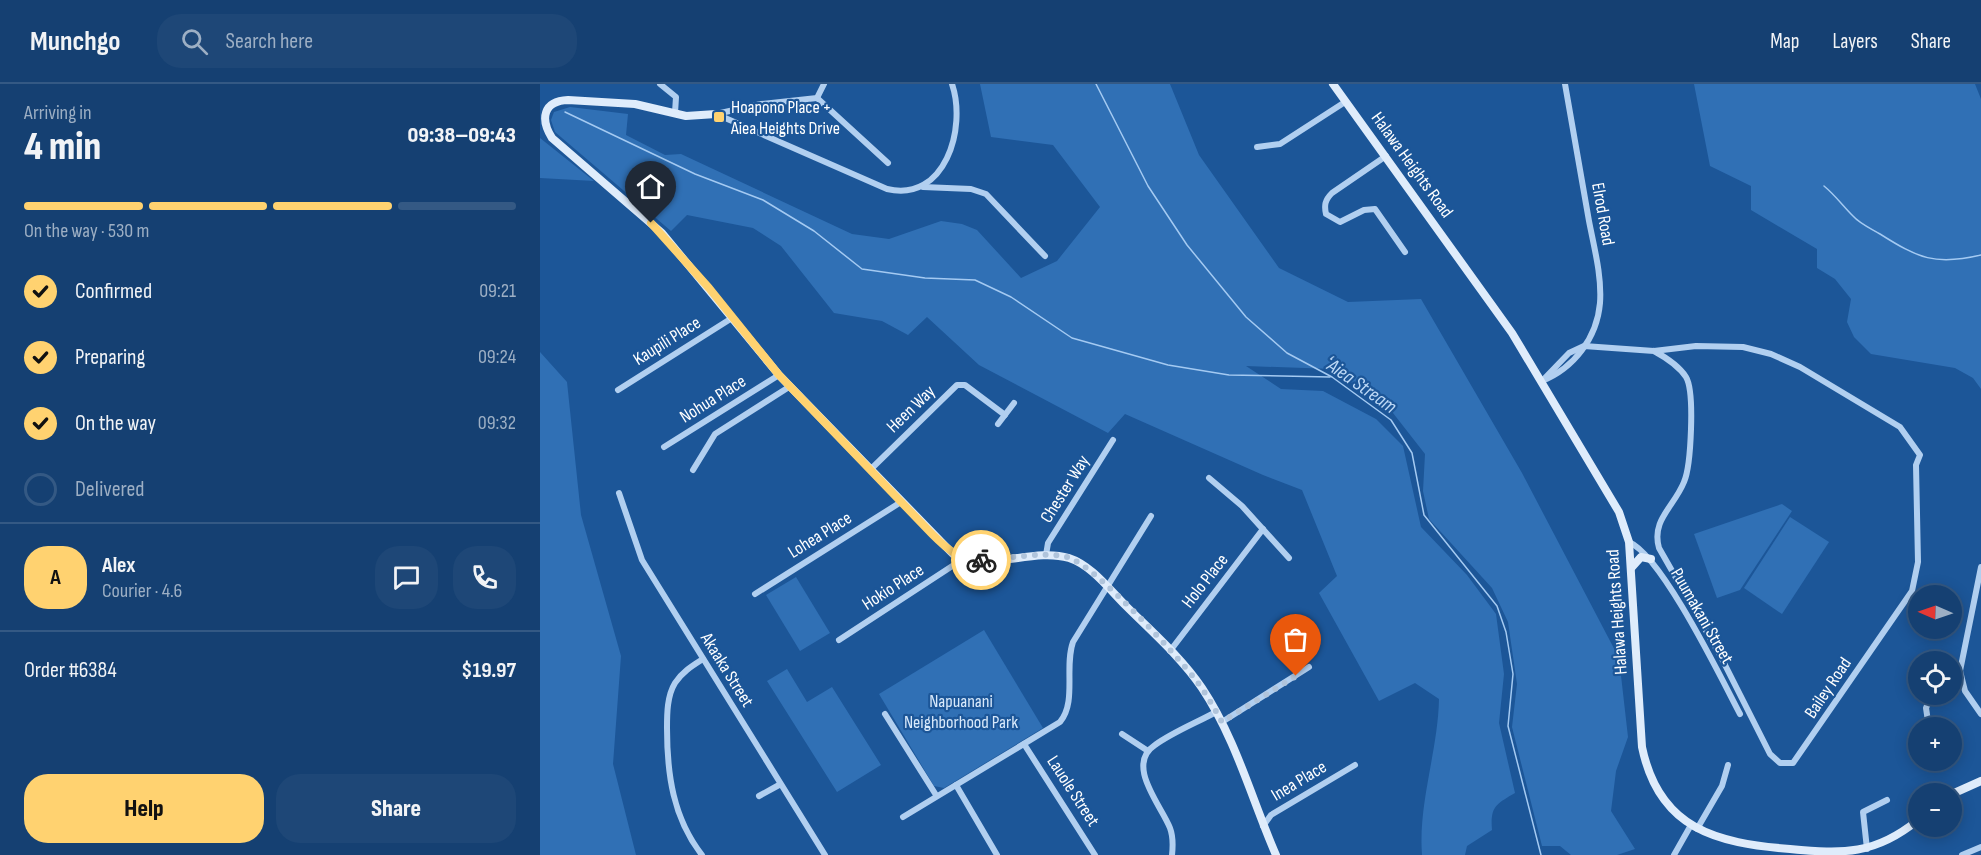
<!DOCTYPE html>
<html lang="en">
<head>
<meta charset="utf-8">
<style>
  body { margin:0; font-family:"Sofia Sans Condensed",sans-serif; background:#1e4777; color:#f1f3f6; height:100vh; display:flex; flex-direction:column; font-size:22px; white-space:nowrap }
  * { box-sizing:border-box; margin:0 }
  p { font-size:20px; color:#9dafc4 }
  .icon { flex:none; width:33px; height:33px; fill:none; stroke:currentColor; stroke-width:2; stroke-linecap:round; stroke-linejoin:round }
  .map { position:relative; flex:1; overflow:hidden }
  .side { display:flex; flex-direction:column; background:#154072; width:540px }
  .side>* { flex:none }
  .needle { width:39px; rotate:272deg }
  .controls { position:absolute; left:1368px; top:501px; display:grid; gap:12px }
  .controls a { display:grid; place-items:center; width:54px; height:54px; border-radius:50%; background:#154072; box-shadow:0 3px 15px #0003,0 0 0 2px #345984; font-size:30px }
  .pin { position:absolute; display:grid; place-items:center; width:51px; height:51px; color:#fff; margin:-62px -26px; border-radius:50% 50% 50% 0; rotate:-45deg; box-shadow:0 0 6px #0007 }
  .pin .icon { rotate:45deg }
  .courier { position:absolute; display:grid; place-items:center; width:60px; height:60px; margin:-30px; border:4px solid #ffd270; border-radius:50%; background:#fff; color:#222; box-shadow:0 2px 8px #0007 }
  .head em { font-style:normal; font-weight:800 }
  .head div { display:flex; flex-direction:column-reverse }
  .head { display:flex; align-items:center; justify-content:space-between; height:102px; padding:0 24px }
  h1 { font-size:39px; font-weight:800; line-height:45px }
  .bar { display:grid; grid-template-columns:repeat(4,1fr); gap:9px 6px; align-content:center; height:72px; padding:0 24px }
  .bar i { height:8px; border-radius:4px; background:#345984 }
  .bar .selected { background:#ffd270 }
  .bar p { grid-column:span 4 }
  .line { display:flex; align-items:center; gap:15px; padding:0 24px; border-top:2px solid #345984 }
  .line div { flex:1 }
  .round { display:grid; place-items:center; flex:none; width:63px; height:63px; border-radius:24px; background:#1e4777 }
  ol { padding:0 24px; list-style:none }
  li { display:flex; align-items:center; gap:18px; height:66px }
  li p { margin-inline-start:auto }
  li .icon { padding:6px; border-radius:50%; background:#ffd270; color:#111; stroke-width:4 }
  li:last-child { color:#9dafc4 }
  li i { width:33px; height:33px; border:3px solid #345984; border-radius:50% }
  .primary-button { display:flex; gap:12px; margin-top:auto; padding:12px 24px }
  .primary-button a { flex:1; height:69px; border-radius:24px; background:#ffd270; color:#111; font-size:24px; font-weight:800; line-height:69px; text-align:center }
  .primary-button a+a { background:#1e4777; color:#f1f3f6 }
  header { display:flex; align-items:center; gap:36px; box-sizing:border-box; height:84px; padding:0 30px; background:#154072; border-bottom:2px solid #345984 }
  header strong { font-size:28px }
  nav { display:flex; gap:33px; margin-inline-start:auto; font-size:21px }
  .search { width:420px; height:54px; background:#1e4777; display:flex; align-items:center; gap:15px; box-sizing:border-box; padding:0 21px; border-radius:24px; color:#9dafc4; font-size:22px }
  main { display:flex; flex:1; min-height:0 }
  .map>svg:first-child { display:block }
</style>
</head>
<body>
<header>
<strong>Munchgo</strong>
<div class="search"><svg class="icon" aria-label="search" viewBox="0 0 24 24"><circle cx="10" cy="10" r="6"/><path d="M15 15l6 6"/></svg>Search here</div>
<nav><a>Map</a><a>Layers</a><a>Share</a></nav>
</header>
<main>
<section class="side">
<div class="head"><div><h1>4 min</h1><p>Arriving in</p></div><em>09:38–09:43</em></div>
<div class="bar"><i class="selected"></i><i class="selected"></i><i class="selected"></i><i></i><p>On the way · 530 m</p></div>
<ol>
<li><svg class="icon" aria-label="check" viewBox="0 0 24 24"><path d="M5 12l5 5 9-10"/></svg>Confirmed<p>09:21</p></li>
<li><svg class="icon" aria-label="check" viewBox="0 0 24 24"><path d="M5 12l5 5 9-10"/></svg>Preparing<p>09:24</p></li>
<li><svg class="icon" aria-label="check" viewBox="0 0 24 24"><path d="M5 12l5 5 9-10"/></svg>On the way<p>09:32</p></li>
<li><i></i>Delivered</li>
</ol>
<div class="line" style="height:108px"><b class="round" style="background:#ffd270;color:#111">A</b><div><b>Alex</b><p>Courier · 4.6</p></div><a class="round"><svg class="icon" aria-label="chat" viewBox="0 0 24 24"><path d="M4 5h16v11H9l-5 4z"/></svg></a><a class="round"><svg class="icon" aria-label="phone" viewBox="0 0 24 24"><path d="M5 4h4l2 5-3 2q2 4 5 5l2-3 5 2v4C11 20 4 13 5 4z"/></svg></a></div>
<div class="line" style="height:78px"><div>Order #6384</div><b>$19.97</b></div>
<div class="primary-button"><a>Help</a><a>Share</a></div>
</section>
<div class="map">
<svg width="1441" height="771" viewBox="0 0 1441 771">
  <rect width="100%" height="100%" fill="#1c5698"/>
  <g fill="#3070b5">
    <path d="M440,0H630L659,71L739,184L808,218L881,215L982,389L1079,574L1088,653L1076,687L1071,727L1095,765L1077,771H1031L1020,762H1002L972,643L977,600L968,538L952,504L889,435L883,407L885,370L853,329L793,285L706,282L741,305L783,307L836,335L863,362L881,443L927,491L956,530L964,590L959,639L975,709C956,720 950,723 952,746L927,762L925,771H882C878,719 898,667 899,615L875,599L839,617L779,509L797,492L762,406L723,391L585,330L568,349L439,281L387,233L368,251L342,237L294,229L241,162L213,144L147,131L131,147L15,48L11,36L14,28L30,23L88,30L86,51L125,71L141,70L312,150L349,155L401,137L422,140L437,146L481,194L517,177L560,123L513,61L451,53Z"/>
    <polygon points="1154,0 1435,0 1441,15 1441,305 1433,294 1415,284 1331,270 1314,253 1307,238 1311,215 1295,195 1277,184 1277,165 1211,126 1211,102 1170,82"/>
    <polygon points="0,53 0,54 54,97 0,94"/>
    <polygon points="0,268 27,298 41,431 81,572 73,680 96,771 0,771"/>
    <polygon points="1242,420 1252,427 1200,506 1177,514 1154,450"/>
    <polygon points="1250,433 1289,458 1242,530 1204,504"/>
    <polygon points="256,493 290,549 260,567 226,511"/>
    <polygon points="444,546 503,644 404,704 394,702 339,610"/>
    <polygon points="247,585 267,618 292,603 341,681 297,708 227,597"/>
  </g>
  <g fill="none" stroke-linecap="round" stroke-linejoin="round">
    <g stroke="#a4caf2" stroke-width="1.5">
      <polyline points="556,0 608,102 647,161 706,233 747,269 792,293 851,336 872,369 884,431 957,522 966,548 973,590 968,642 1001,771"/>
      <polyline points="25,28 155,90 223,116 274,147 322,185 385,194 435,196 471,213 532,254 628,281 689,291 790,293"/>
      <path d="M1284,102C1295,111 1303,122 1313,132C1320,140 1332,145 1340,150C1378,174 1395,182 1441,171"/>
    </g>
    <g stroke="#b1cff0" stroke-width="6">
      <polyline points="120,0 136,13 135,29"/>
      <polyline points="277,14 348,79"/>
      <path d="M176,30L347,105C405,119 427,44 412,0"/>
      <polyline points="176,30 221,20 277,14 284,0"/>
      <polyline points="717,63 740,60 805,18"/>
      <path d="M846,72L792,109C785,116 784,121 786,130L800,138L824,126L835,125L865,168"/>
      <polyline points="383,103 431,105 446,110 505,172"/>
      <path d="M1002,297L1029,269L1044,262L1114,267L1156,262L1203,263L1231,270L1260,283L1360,343L1380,371L1376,381L1378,478L1372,507L1253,679H1240L1230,670L1180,571L1119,464C1111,436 1134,423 1144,398C1151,382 1155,308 1146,293C1139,282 1125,273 1114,267"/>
      <path d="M1002,297C1034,284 1057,254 1060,219C1062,192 1054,163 1049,137C1041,91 1033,46 1025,0"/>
      <polyline points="78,306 192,234"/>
      <polyline points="458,340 474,319"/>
      <polyline points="124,363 239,291"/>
      <polyline points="153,386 175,350 249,303"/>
      <polyline points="330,386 417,301 425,301 465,331"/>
      <polyline points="669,394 702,422 749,474"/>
      <polyline points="79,409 102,476 285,771"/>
      <path d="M1089,458C1122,472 1181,594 1200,630"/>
      <polyline points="506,471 508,459 573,356"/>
      <polyline points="1441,483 1420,587 1425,607 1441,630"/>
      <polyline points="215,510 361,418"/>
      <polyline points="299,556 423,475"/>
      <polyline points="630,567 723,445"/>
      <polyline points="1412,592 1420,587"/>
      <polyline points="345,630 396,711"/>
      <polyline points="682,638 769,583"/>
      <polyline points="1389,644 1386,624 1392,610"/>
      <polyline points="582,650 608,667"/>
      <polyline points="484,660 555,771"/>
      <polyline points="416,701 457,771"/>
      <polyline points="219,712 239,701"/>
      <path d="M363,733L520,638C537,618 524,583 533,558L611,432"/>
      <polyline points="723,742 731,731 815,681"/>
      <polyline points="1157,745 1182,702 1188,681"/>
      <polyline points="1327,765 1323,728 1347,716"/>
      <path d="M162,771C133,734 127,690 127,644C127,630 127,612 135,599C142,588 152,582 163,575"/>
      <path d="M632,771C633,762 633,752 630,744C621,721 585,681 615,661C633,648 656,639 676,628"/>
      <polyline points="1134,771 1151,741"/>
      <polyline points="1422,771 1441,763"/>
    </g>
    <g stroke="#dfecfb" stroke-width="8">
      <path d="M793,0L972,249L1079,428L1089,458L1102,663C1119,745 1176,759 1250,765C1303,770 1335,771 1378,736"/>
      <path d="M176,30L146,32L95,20L28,16C3,17 0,35 12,54L122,149L239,291L413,470C448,489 492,463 529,474C551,481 569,505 585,521C611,547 641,573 662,604C696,655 712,716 736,771"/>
      <polyline points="1092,483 1101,473 1111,475"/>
      <polyline points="1412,710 1441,697"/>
    </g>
  </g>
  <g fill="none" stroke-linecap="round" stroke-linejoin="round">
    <path stroke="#b0c4db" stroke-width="6" stroke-dasharray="0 10.8" d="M441,476C468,475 501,467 527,473C554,480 636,571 655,595C666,609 674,624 682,638L756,592"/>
    <path stroke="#ffd270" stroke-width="8" d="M111,139L169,204L239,291L392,450C408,466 419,476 441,476"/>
  </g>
  <rect fill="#ffd270" stroke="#1c5698" stroke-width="2" x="173" y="27" width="12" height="12" rx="3"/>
  <g text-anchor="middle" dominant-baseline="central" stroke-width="4.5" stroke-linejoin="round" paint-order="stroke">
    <g font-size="18" fill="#fff" stroke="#1c5698" text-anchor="start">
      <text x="191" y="23">Hoapono Place +<tspan x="191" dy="21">Aiea Heights Drive</tspan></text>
    </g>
    <g font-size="18" fill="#fff" stroke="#1c5698">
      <text transform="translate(872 81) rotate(54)">Halawa Heights Road</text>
      <text transform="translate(1063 130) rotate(80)">Elrod Road</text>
      <text transform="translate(127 257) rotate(-32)">Kaupili Place</text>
      <text transform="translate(173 315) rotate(-32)">Nohua Place</text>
      <text transform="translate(371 325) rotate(-44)">Heen Way</text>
      <text transform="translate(525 405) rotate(-58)">Chester Way</text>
      <text transform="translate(280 451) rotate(-32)">Lohea Place</text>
      <text transform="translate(665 497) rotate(-52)">Holo Place</text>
      <text transform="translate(353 503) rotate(-33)">Hokio Place</text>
      <text transform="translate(1077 528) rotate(-94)">Halawa Heights Road</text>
      <text transform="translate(1162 532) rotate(60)">Puumakani Street</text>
      <text transform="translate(187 586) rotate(58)">Akaaka Street</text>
      <text transform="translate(1288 604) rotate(-56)">Bailey Road</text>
      <text transform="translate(759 697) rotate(-31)">Inea Place</text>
      <text transform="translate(533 707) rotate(57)">Lauole Street</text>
    </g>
    <g font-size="18" fill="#d8e9fb" stroke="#1c5698">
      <text x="421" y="617">Napuanani<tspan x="421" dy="21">Neighborhood Park</tspan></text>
    </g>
    <g font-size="20" font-style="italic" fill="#bdd9f6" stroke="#1c5698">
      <text transform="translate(820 301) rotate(35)">ʻAiea Stream</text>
    </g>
  </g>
</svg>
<div class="controls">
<a><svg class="needle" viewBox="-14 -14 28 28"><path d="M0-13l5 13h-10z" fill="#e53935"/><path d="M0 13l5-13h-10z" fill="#9dafc4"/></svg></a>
<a><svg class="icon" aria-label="locate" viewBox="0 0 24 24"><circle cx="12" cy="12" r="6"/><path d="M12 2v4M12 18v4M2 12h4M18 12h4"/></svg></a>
<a>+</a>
<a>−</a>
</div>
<div class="pin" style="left:756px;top:592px;background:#ea580c"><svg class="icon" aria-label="bag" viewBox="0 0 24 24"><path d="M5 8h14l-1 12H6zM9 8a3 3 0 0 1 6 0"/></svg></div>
<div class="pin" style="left:111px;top:139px;background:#1f2937"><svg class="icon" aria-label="home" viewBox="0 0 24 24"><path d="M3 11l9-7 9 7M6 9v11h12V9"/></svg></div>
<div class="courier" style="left:441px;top:476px"><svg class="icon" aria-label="bike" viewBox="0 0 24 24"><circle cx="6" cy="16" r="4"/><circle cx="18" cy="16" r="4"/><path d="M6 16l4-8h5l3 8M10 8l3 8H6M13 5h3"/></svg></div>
</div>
</main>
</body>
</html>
